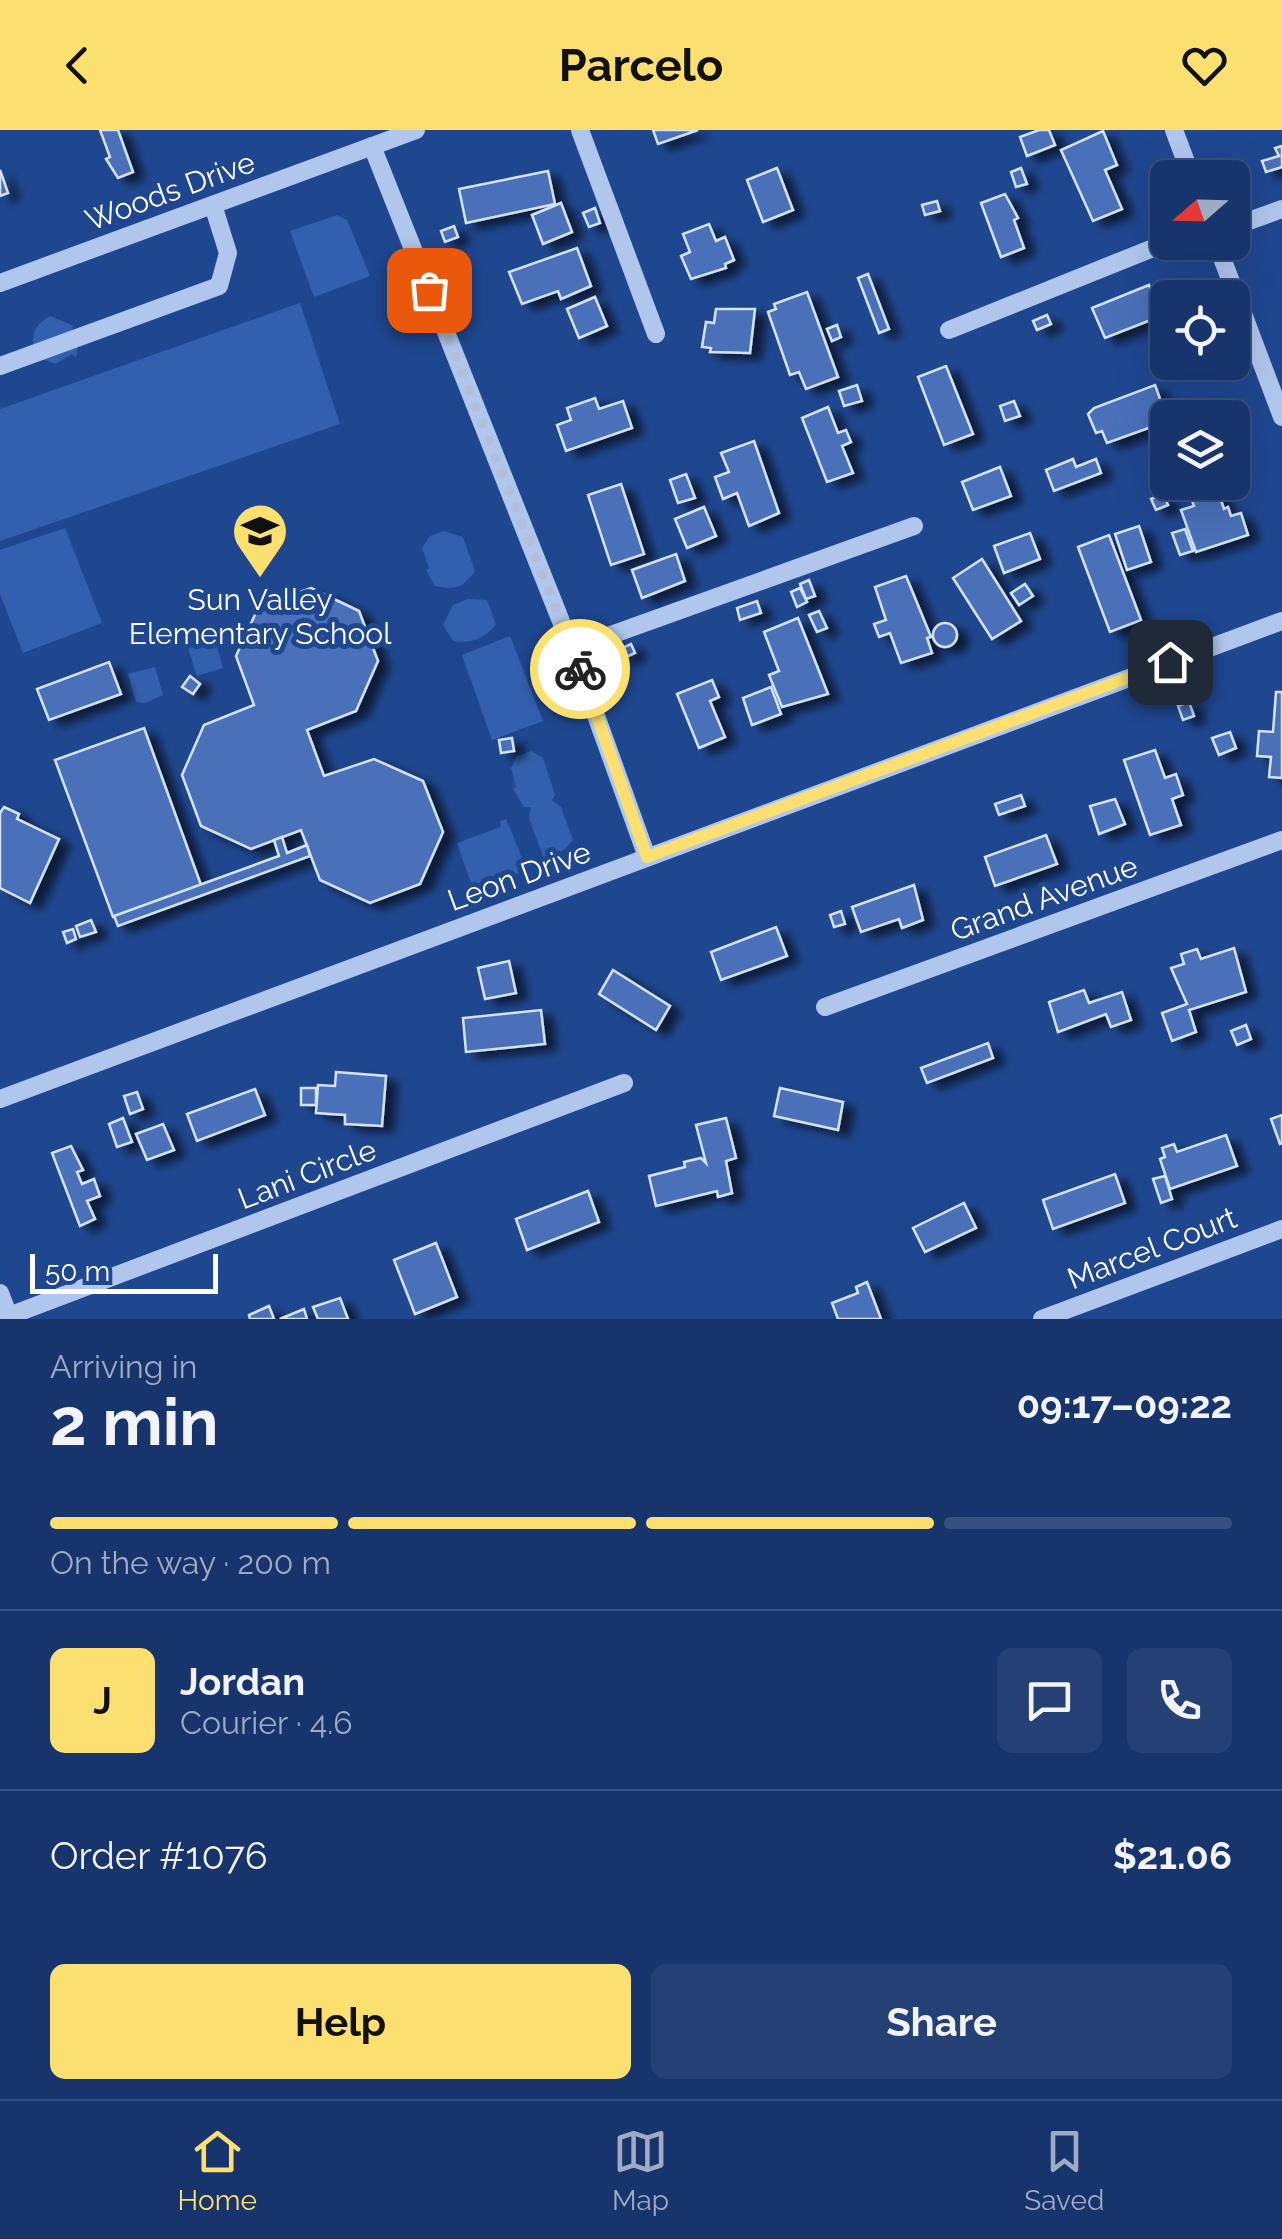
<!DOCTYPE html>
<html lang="en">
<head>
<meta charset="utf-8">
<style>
  body { margin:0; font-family:Raleway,sans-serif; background:#244074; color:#f1f3f6; height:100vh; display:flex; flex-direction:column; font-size:38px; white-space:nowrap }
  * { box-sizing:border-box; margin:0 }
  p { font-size:32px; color:#9eabc2 }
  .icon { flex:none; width:55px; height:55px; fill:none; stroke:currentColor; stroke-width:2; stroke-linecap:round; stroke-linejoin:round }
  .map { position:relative; height:1189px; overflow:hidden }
  .details { display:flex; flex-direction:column; background:#17356c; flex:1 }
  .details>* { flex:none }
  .needle { width:65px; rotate:250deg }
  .fabs { position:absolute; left:1150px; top:30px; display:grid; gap:20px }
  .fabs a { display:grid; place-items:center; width:100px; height:100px; border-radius:15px; background:#17356c; box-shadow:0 10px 40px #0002,0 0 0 2px #36507f; font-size:50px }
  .scale { position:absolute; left:30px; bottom:25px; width:188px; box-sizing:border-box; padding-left:10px; border:5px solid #fff; border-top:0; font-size:28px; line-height:35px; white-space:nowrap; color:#fff; -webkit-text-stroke:8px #1f4790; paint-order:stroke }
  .pin { position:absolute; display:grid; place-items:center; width:85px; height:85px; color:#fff; margin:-42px; border-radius:20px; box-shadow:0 5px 15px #0006 }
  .courier { position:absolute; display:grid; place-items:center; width:100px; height:100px; margin:-50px; border:8px solid #fbdf70; border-radius:50%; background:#fff; color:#222; box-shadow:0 2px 12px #0007 }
  .overview em { font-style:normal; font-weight:700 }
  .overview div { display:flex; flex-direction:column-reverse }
  .overview { display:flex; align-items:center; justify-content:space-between; height:170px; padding:0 50px }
  h1 { font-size:65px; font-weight:700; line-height:75px }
  .bar { display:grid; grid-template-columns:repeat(4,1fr); gap:15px 10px; align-content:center; height:120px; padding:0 50px }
  .bar i { height:12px; border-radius:8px; background:#36507f }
  .bar .current { background:#fbdf70 }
  .bar p { grid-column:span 4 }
  .line { display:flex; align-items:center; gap:25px; padding:0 50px; border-top:2px solid #36507f }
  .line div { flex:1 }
  .round { display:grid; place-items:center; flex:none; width:105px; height:105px; border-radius:15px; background:#244074 }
  .button { display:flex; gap:20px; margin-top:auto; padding:20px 50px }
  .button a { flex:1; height:115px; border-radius:15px; background:#fbdf70; color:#111; font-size:40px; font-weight:700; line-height:115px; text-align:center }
  .button a+a { background:#244074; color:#f1f3f6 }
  header { display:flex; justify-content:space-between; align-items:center; height:130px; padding:0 50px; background:#fbdf70; color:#111; font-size:45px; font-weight:700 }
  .tabs { display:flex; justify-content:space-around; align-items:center; height:140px; border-top:2px solid #36507f; background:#17356c; font-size:28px; color:#9eabc2 }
  .tabs a { display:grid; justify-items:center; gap:5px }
  .tabs .current { color:#fbdf70 }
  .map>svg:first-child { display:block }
</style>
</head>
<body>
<header><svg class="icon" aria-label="back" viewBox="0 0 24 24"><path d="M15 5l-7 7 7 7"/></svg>Parcelo<svg class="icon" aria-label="heart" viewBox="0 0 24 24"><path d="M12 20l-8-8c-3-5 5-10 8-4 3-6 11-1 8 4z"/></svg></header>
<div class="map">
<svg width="1282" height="1189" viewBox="0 0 1282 1189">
  <defs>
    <filter id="shadow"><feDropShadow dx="11" dy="6" stdDeviation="5" flood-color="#0009"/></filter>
  </defs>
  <rect width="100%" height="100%" fill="#1f4790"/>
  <g fill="#3360ae">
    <polygon points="337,85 347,90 370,146 314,167 290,101"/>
    <polygon points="300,173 340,294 0,411 0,279"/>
    <path d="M50,186L72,195L78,215L76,227L72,224L55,234L35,226C31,206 32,197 50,186Z"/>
    <polygon points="65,398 102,493 23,523 0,464 0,420"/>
    <path d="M444,401L463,407L475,441C463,458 456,460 435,456L426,440L429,438L422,418L430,406Z"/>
    <path d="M468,469L487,470L496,495C483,509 472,514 453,511L443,495L453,475Z"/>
    <polygon points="510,506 543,591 492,610 462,525"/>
    <polygon points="215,510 223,538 197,546 188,518"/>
    <polygon points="155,537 163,565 145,573 136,572 128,544"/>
    <path d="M531,621L543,628L555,665L552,670L561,677L573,710C564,721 558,726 543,726L529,688L531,677H524L513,659L516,657L511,638L517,626Z"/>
    <polygon points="506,689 527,740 473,759 457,713 501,697 500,691"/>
  </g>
  <g fill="#4870b8" stroke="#d5e3f9" stroke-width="2.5" filter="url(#shadow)">
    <polygon points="100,0 118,0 133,42 118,48 106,29 110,27"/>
    <polygon points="653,0 698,0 658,14"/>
    <polygon points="1039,0 1049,0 1055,15 1027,26 1020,7"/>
    <polygon points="1103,1 1117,35 1105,40 1122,79 1093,91 1061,20"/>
    <polygon points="1282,16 1282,37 1266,42 1262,31 1279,26 1275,18"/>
    <polygon points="777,38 793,80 763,92 747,50"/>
    <polygon points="1021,38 1027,54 1016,57 1011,42"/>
    <polygon points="0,40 8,63 0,66"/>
    <polygon points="548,41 555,74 466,93 459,59"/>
    <polygon points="1005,64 1018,88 1014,90 1024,118 1001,127 981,73"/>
    <polygon points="937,71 940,81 925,85 922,75"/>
    <polygon points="561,73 572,102 543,114 532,85"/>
    <polygon points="595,78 600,93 589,97 583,83"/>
    <polygon points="709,94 716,111 725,107 734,130 725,134 726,138 691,149 681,126 690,122 683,104"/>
    <polygon points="454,96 458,107 445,112 441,101"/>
    <polygon points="577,118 591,156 561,169 558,161 522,174 509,142"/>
    <polygon points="868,144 889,199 879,203 858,148"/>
    <polygon points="1149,155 1161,186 1105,208 1092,178"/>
    <polygon points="807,162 838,247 806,259 799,242 790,245 768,182 776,179 774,174"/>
    <polygon points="595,167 607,196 579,208 567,179"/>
    <polygon points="716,179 755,179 750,223 710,222 711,218 702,217 706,192 714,193"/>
    <polygon points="1047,185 1051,194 1037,200 1033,191"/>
    <polygon points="837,195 841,207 832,211 827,199"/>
    <polygon points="946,236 973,304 944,315 918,247"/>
    <polygon points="857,255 862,271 844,276 839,261"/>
    <polygon points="1155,255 1168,291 1107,313 1102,301 1096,303 1088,284 1094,278"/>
    <polygon points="595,268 599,279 623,271 632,298 566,321 557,295 571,290 567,278"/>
    <polygon points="1014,271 1020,286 1005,291 1000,276"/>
    <polygon points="828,277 838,303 846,300 851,312 842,316 853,343 827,352 802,288"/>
    <polygon points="754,311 779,383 749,396 737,363 723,369 715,347 729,342 721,323"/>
    <polygon points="1073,329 1076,337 1096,329 1101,343 1054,361 1046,340"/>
    <polygon points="1000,337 1011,366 973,380 962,352"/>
    <polygon points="686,344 695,368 678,373 670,350"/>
    <polygon points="621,354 644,424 611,435 588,365"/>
    <polygon points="1216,356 1224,379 1228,377 1231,386 1241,383 1248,405 1196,422 1181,380 1194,376 1190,365"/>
    <polygon points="1163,364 1168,375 1156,380 1151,369"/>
    <polygon points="704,377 716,406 687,418 675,389"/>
    <polygon points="1139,396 1151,432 1127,440 1115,404"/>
    <polygon points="1185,399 1193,421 1180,425 1172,403"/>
    <polygon points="1030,403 1040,429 1004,443 994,416"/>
    <polygon points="1109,405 1141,490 1110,502 1078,417"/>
    <polygon points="676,424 685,451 642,468 632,440"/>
    <polygon points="982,429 1021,491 992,509 953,448"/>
    <polygon points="906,446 931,507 927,508 932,523 901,533 890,503 879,507 874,494 886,490 875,457"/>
    <polygon points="809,450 815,466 806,469 800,454"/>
    <polygon points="1025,454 1033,466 1019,475 1011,463"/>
    <polygon points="311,458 359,481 378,531 356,581 307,600 324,646 374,629 423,651 443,702 420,754 370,773 320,750 301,700 251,719 201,696 182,645 204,595 254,575 236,526 259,476"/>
    <polygon points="800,458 807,472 797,477 791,462"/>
    <polygon points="757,471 761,483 740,490 737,478"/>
    <polygon points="819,481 827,498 817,502 809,485"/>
    <polygon points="798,488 828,564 782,577 769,545 779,541 764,502"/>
    <circle cx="945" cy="505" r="12"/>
    <polygon points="631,514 635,523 622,529 618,520"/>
    <polygon points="109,532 121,564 49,590 37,559"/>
    <polygon points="190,546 200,554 193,564 182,557"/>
    <polygon points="712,550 719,567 710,571 725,607 699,618 677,564"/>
    <polygon points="771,557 781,584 752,595 743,568"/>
    <polygon points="1276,562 1282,562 1282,648 1269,647 1271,627 1257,626 1259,601 1273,602"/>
    <polygon points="1189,572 1194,586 1183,590 1178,576"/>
    <polygon points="144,598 201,755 113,787 55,630"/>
    <polygon points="1230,602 1236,618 1219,625 1212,608"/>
    <polygon points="512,608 514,621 501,623 499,610"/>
    <polygon points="1155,620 1165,648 1176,644 1183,665 1172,669 1181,695 1150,705 1124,630"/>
    <polygon points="1021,665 1025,676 999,685 995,674"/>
    <polygon points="1115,669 1125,694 1099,704 1090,676"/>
    <polygon points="4,677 19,684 17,689 59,709 30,773 0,758 0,683"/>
    <polygon points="1046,705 1057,734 995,756 985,727"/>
    <polygon points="282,707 287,723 307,715 310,726 118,796 114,786 279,726 274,710"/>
    <polygon points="914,755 923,790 902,798 899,789 861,802 852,777"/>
    <polygon points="841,781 845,794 834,797 830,785"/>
    <polygon points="91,790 96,802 80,807 76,796"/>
    <polygon points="776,797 787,826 721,850 711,822"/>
    <polygon points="73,799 76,809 67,813 63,802"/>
    <polygon points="1234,818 1246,862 1189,880 1196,902 1172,911 1162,883 1187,874 1171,838 1184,834 1181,824 1197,819 1201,829"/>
    <polygon points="509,831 516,863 485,869 478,838"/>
    <polygon points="613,840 670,876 656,900 599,864"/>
    <polygon points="1084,860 1089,873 1122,862 1131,890 1111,897 1106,884 1058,902 1049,872"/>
    <polygon points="541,880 545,914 466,922 463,888"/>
    <polygon points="1246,895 1251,909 1237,915 1231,901"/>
    <polygon points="988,913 993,928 927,953 921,938"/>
    <polygon points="336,942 386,946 382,996 345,994 345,985 316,983 318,955 335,956"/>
    <rect x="301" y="958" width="15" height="17"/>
    <polygon points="780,958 843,972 838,1000 774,986"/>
    <polygon points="255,959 265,985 197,1011 187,984"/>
    <polygon points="137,962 143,979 130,984 124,966"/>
    <polygon points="1282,985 1282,1013 1280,1014 1271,989"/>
    <polygon points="123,988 132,1012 117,1017 109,994"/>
    <polygon points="726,988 736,1028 726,1031 732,1063 718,1067 717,1061 656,1076 649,1046 685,1037 684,1032 701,1028 706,1033 696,995"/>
    <polygon points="163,994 174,1020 147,1030 136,1004"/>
    <polygon points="1226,1005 1237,1036 1170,1059 1160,1029 1165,1027 1162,1018 1174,1014 1177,1022"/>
    <polygon points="71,1016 83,1040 77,1042 82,1054 94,1049 100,1066 87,1071 95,1089 80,1096 52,1023"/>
    <polygon points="1115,1044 1125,1073 1053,1099 1043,1070"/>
    <polygon points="1165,1046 1172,1069 1161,1073 1153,1049"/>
    <polygon points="588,1061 599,1092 527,1120 516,1089"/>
    <polygon points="964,1073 976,1098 925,1122 913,1098"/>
    <polygon points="436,1113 457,1167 415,1184 394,1130"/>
    <polygon points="867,1152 881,1189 838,1189 832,1173 858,1163 856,1157"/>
    <polygon points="340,1168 348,1189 318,1189 313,1177"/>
    <polygon points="269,1176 274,1189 250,1189 249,1185"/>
    <polygon points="304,1179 307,1189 280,1189"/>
  </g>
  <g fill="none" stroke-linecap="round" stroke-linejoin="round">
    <g stroke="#b0c6ed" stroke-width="18">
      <polyline points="580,0 656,204"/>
      <polyline points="1174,0 1192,48"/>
      <polyline points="372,16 572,519 647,727"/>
      <polyline points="1232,97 1282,79"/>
      <polyline points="1216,112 1282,287"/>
      <polyline points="0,153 416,0"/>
      <polyline points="949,200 1168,112"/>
      <polyline points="0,236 219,156 228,123 213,75"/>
      <polyline points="572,519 914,396"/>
      <polyline points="825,877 1282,710"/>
      <polyline points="0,969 1282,491"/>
      <polyline points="0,1163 10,1189"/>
      <polyline points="9,1186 624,953"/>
      <polyline points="1042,1189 1282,1099"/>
    </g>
  </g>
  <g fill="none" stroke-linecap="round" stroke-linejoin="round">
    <polyline stroke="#b1bfd8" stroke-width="10" stroke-dasharray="0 18" points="429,160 580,539"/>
    <polyline stroke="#fbdf70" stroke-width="12" points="580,539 647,727 1170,532"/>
  </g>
  <defs>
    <g id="school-pin" transform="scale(2.875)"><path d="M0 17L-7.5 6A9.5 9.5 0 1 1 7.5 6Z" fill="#fbdf70" stroke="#1f4790"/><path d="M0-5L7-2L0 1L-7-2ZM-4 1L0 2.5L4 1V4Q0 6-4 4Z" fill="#111"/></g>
  </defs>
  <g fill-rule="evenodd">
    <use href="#school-pin" x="260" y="401"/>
  </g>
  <g text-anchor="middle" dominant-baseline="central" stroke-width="10" stroke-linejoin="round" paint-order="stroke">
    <g font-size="30" fill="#fff" stroke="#1f4790">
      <text transform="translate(170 61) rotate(-20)">Woods Drive</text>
      <text transform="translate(519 746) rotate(-20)">Leon Drive</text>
      <text transform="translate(1044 768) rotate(-20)">Grand Avenue</text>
      <text transform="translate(307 1044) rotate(-21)">Lani Circle</text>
      <text transform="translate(1152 1118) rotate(-21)">Marcel Court</text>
    </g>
    <g font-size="30" fill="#fff" stroke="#1f4790">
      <text x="260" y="469">Sun Valley<tspan x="260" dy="34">Elementary School</tspan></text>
    </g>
  </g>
</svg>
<div class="fabs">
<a><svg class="needle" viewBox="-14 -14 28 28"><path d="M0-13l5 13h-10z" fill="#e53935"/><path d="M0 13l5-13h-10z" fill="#9eabc2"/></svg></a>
<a><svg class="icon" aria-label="locate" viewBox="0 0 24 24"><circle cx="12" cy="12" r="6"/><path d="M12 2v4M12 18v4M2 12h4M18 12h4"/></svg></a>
<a><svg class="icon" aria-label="layers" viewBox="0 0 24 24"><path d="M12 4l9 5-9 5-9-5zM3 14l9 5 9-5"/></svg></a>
</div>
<div class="scale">50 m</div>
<div class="pin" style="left:429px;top:160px;background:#ea580c"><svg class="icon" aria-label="bag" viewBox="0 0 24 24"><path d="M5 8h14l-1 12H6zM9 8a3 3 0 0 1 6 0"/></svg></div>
<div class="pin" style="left:1170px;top:532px;background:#1f2937"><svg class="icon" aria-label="home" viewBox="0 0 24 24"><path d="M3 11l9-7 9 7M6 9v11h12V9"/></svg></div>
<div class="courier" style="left:580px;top:539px"><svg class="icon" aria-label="bike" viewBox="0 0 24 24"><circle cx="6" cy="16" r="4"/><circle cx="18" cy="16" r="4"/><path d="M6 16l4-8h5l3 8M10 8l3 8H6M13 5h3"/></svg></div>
</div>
<section class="details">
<div class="overview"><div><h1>2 min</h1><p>Arriving in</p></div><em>09:17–09:22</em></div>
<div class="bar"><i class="current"></i><i class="current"></i><i class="current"></i><i></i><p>On the way · 200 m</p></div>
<div class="line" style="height:180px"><b class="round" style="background:#fbdf70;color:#111">J</b><div><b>Jordan</b><p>Courier · 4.6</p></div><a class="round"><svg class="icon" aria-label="chat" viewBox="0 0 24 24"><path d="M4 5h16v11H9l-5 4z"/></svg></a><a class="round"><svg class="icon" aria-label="phone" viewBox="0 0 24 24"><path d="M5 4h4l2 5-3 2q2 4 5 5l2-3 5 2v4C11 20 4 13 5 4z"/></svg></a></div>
<div class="line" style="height:130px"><div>Order #1076</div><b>$21.06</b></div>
<div class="button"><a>Help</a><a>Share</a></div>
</section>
<nav class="tabs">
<a class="current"><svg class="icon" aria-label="home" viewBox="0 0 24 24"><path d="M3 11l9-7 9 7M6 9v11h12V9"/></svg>Home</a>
<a><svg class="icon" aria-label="map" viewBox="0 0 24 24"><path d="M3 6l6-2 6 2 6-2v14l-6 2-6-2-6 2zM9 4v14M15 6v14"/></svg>Map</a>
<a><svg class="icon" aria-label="saved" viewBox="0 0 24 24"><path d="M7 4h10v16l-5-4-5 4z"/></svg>Saved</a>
</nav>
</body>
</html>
